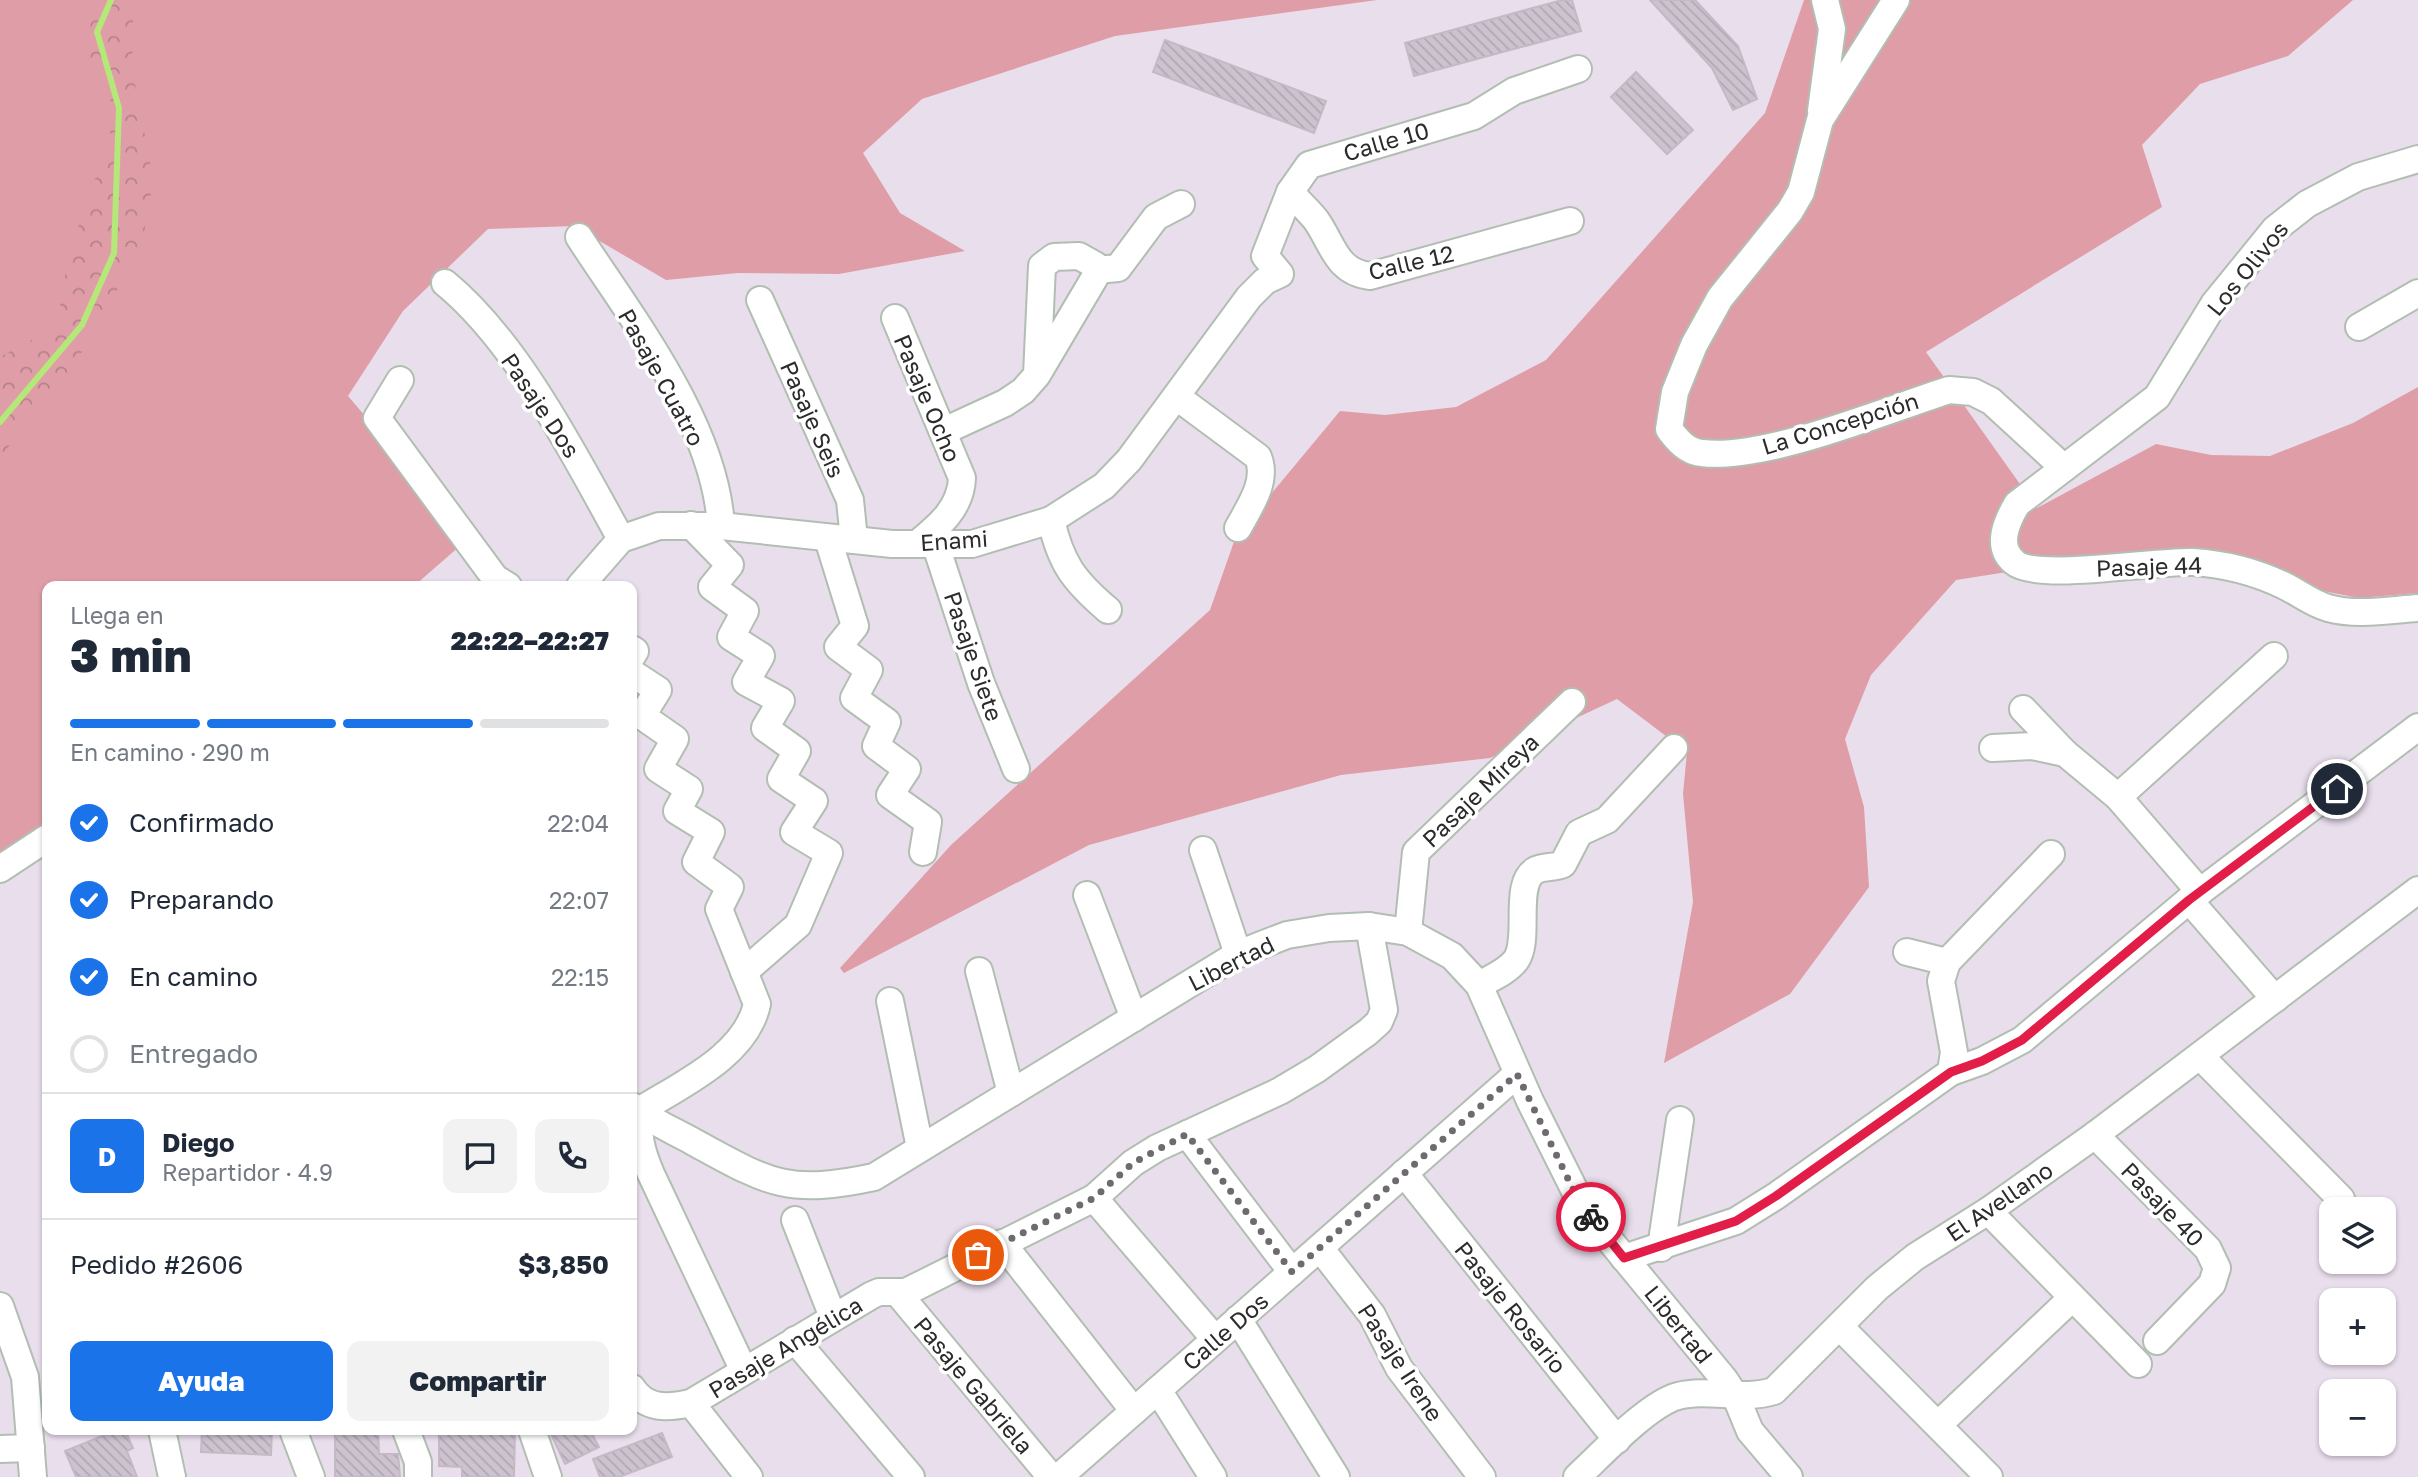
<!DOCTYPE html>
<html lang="es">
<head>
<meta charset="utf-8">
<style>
  body { margin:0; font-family:"Golos Text",sans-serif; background:#f2f2f3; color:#1f2937; height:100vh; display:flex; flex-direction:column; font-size:26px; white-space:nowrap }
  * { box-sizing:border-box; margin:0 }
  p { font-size:23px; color:#747a83 }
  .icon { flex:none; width:38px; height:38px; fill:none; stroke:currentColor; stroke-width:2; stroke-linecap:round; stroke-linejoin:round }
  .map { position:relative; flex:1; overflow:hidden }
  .drawer { position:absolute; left:42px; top:581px; width:595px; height:854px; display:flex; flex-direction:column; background:#fff; border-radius:14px; box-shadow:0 2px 5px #0004 }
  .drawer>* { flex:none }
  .buttons { position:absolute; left:2319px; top:1197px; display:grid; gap:14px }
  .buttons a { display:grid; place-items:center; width:77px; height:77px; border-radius:14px; background:#fff; box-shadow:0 2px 5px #0004; font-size:35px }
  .pin { position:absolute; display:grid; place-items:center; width:60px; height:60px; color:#fff; margin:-30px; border:4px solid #fff; border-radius:50%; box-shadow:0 2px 7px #0007 }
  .courier { position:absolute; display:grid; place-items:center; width:70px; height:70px; margin:-35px; border:5px solid #e11d48; border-radius:50%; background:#fff; color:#222; box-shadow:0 2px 9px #0007 }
  .summary em { font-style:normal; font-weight:800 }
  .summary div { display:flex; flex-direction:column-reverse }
  .summary { display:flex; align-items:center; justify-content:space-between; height:119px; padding:0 28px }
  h1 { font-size:46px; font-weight:800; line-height:52px }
  .bar { display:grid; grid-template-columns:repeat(4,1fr); gap:10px 7px; align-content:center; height:84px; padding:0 28px }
  .bar i { height:9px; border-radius:5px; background:#e0e1e3 }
  .bar .on { background:#1a73e8 }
  .bar p { grid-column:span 4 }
  .line { display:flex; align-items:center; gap:18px; padding:0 28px; border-top:2px solid #e0e1e3 }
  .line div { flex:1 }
  .round { display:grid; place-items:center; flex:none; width:74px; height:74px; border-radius:14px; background:#f2f2f3 }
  ol { padding:0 28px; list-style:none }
  li { display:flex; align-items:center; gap:21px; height:77px }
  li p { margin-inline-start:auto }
  li .icon { padding:7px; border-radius:50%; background:#1a73e8; color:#fff; stroke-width:4 }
  li:last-child { color:#747a83 }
  li i { width:38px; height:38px; border:4px solid #e0e1e3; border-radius:50% }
  .action { display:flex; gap:14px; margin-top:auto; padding:14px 28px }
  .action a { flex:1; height:80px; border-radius:14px; background:#1a73e8; color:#fff; font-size:28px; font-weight:800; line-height:80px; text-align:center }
  .action a+a { background:#f2f2f3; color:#1f2937 }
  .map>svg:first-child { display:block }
</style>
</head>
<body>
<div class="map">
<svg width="2418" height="1477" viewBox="0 0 2418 1477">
  <defs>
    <pattern id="park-crowns" width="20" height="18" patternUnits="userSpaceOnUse" patternTransform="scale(1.75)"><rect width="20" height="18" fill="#df9ea7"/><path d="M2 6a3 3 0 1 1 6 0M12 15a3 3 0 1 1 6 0" fill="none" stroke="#b58188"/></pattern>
    <pattern id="building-back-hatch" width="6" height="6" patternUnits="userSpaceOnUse" patternTransform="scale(1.75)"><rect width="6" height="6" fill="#ccc3cf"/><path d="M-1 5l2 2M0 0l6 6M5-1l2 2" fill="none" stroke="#afa8b2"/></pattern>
  </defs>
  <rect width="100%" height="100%" fill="#e9deec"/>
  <g fill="#df9ea7">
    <polygon points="0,0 1377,0 1115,36 922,99 863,153 900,213 965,251 839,274 738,273 666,280 574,226 488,229 403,311 348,396 469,538 414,586 47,586 47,834 0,862"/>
    <polygon points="1804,0 2353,0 2288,56 2200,84 2142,145 2162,207 1926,352 2037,508 2156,444 2211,455 2270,456 2353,423 2418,387 2418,593 2359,598 2247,576 2251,571 2139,551 1956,580 1871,675 1845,739 1864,807 1869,887 1790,994 1664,1063 1693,902 1683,794 1687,752 1617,699 1490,758 1341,775 1089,845 844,973 840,968 951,845 1210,610 1236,536 1340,411 1385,415 1456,407 1546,360 1765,113"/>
  </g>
  <polygon fill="url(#park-crowns)" points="87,0 136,0 131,36 137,105 150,154 151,199 142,242 99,326 66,376 0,457 0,357 44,333 58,320 63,284 81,216 110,140 111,102 92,62 82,24"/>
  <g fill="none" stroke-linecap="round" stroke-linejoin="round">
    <polyline stroke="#b4e878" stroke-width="6" points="0,422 82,325 114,253 119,108 97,32 111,0"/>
  </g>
  <g fill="url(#building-back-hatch)" stroke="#c5b8c7" stroke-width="2">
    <polygon points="1562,0 1572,0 1581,31 1414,76 1405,43"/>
    <polygon points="1650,0 1695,0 1738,46 1757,99 1733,110 1712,68"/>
    <polygon points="1165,40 1326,101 1314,133 1153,72"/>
    <polygon points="1636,72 1693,130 1667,154 1611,97"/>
    <polygon points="117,1430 125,1430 133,1448 127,1451 137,1477 76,1477 65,1451"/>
    <polygon points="202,1430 272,1430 271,1455 201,1452"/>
    <polygon points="335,1430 378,1430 379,1454 398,1454 400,1477 335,1477"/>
    <polygon points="475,1430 515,1430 514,1477 462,1477 462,1467 439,1466 439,1432 475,1433"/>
    <polygon points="549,1430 590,1430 599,1447 565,1464"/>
    <polygon points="662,1433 672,1457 619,1477 600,1477 593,1459"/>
  </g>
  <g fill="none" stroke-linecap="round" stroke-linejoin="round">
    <g stroke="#b2beb2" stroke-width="30">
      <g id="minor">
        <path d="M1896,0L1820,120L1801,192L1790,211L1720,298L1694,345L1675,392L1669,429C1677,440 1687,452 1702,453C1765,461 1886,410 1949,390L1973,392L1991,401L2064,468"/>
        <polyline points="1821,111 1832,29 1825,0"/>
        <path d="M2418,159L2358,177L2307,204L2275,229L2214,304L2157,397L2017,504C2007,521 1995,546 2014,562C2036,582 2157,560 2193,562C2226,564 2256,572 2285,586C2299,593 2313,604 2328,608C2356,616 2389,610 2418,608"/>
        <path d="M1290,192C1298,201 1308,210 1316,220C1333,244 1336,272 1370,276L1570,221"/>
        <path d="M579,237C633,320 715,424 721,526"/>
        <polyline points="1097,270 1118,268 1156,217 1181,204"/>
        <path d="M445,283C518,343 575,456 621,539"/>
        <polyline points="760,300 850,500 854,540"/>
        <path d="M895,318L962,478C961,508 939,526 917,544"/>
        <polyline points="2359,327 2418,293"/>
        <polyline points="400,380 377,418 495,578 508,586"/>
        <path d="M1177,397L1258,457C1268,481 1250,506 1238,528"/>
        <polyline points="944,431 1005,403 1023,391 1037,375 1042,266 1054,257 1079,256 1095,265 1095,277 1037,375"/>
        <path d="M1051,520C1061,564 1074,581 1108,610"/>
        <polyline points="691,525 730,565 712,587 745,611 731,637 761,656 746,682 781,701 765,728 797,751 781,779 814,801 794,832 829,853 798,925 744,972"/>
        <polyline points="828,539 855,626 838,647 869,670 854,698 887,722 876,746 907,769 890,795 928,822 923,852"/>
        <polyline points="935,543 981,683 1016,769"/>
        <polyline points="580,586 621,539 659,526 721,526 892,544 972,544 1051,520 1104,486 1129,460 1249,297 1265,281 1280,274 1265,256 1290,192 1309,165 1474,116 1514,91 1578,69"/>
        <polyline points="632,649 635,651 632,656"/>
        <path d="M632,673L658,690L642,716L675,739L658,769L689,789L677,811L711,832L696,862L730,887L719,909L757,1004C746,1056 680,1085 639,1111C637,1135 642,1153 651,1174L744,1371"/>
        <polyline points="2023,709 2065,753 2118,797 2200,892"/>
        <polyline points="1993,748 2032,746 2065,753"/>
        <polyline points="2118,797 2274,656"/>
        <polyline points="1203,850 1238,954"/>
        <polyline points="0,869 47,838"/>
        <polyline points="1087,895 1134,1018"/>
        <polyline points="2189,900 2275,999"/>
        <polyline points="1408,932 1416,852 1572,702"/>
        <polyline points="1907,952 1947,962"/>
        <polyline points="979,971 1011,1093"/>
        <path d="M1479,985C1491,978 1507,972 1516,960C1531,939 1512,883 1536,870C1544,866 1555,868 1563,864L1579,833L1607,820L1674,748"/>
        <polyline points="890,1001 920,1148"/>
        <polyline points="2201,1057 2341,1199"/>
        <polyline points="1951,1072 1954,1052 1941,981 1947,962 2051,854"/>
        <path d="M632,1106C649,1120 672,1130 692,1141C767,1182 786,1196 874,1177L1238,954L1287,935L1329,928L1369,926L1408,932L1452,956L1479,985L1530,1101L1584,1209L1724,1379L1736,1397L1750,1431L1789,1477"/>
        <polyline points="1187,1134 1292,1272"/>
        <polyline points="2095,1135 2208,1249 2217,1268 2212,1284 2157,1341"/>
        <polyline points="1404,1173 1617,1440"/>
        <polyline points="1094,1198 1215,1339"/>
        <polyline points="1988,1211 2138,1364"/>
        <polyline points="795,1220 833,1317"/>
        <polyline points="1002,1243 1134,1411"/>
        <polyline points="1320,1248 1372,1315 1399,1368 1482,1477"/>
        <polyline points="1661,1248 1680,1120"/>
        <polyline points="1624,1258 1736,1221 1776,1196 1951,1072 1982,1061 2022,1040 2189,900 2418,727"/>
        <polyline points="897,1292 1051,1477"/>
        <polyline points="0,1306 25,1377 33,1477"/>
        <polyline points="1238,1319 1336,1477"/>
        <polyline points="1840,1327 1989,1477"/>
        <polyline points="795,1340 911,1477"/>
        <path d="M632,1388C646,1410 668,1408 691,1403L872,1295L879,1292H906L1094,1198L1133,1163L1157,1148L1280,1091L1317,1069L1368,1032L1379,1022L1384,1010L1369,926"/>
        <polyline points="1158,1390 1213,1477"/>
        <polyline points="691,1403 749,1477"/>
        <polyline points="1939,1424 2072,1298"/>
        <polyline points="162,1430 172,1477"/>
        <polyline points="293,1430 311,1477"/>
        <polyline points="406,1430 418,1462 418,1477"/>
        <polyline points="532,1430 548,1477"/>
        <polyline points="0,1449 31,1448"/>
        <polyline points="1059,1477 1517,1074"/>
        <path d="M1577,1477C1601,1455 1648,1404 1678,1396C1709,1388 1742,1401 1774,1391L1877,1288L1915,1257L1988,1211L2095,1135L2418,890"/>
      </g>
    </g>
    <use href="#minor" stroke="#fff" stroke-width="26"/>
  </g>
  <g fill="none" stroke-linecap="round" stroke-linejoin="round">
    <polyline stroke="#6e6a6f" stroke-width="7" stroke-dasharray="0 12.6" points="978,1255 1094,1198 1133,1163 1187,1134 1292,1272 1517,1074 1573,1189 1591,1217"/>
    <polyline stroke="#e11d48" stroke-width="9" points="1591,1217 1624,1258 1736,1221 1776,1196 1951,1072 1982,1061 2022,1040 2189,900 2337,789"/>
  </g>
  <g text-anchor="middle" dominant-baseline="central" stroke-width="7" stroke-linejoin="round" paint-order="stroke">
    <g font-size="23" fill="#2b2b2b" stroke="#fff">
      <text transform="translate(1386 141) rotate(-16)">Calle 10</text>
      <text transform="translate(1411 262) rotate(-13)">Calle 12</text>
      <text transform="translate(2247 268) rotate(-51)">Los Olivos</text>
      <text transform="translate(662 377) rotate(61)">Pasaje Cuatro</text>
      <text transform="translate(928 398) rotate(67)">Pasaje Ocho</text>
      <text transform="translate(541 405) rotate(56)">Pasaje Dos</text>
      <text transform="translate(813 419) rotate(66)">Pasaje Seis</text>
      <text transform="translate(1840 423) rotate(-17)">La Concepción</text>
      <text transform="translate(954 540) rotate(-4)">Enami</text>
      <text transform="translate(2149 566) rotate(-2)">Pasaje 44</text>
      <text transform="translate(974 656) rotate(71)">Pasaje Siete</text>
      <text transform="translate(1480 790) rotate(-44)">Pasaje Mireya</text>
      <text transform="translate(1231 963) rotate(-27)">Libertad</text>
      <text transform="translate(1999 1201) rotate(-34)">El Avellano</text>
      <text transform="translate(2163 1204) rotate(46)">Pasaje 40</text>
      <text transform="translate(1511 1307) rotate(51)">Pasaje Rosario</text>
      <text transform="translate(1679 1324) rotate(51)">Libertad</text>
      <text transform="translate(1225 1331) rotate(-41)">Calle Dos</text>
      <text transform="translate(785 1347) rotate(-31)">Pasaje Angélica</text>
      <text transform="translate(1401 1362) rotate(57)">Pasaje Irene</text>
      <text transform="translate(974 1385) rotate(50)">Pasaje Gabriela</text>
    </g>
  </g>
</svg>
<div class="buttons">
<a><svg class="icon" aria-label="layers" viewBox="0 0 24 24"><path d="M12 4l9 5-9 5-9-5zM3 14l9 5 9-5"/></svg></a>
<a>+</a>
<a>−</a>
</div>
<div class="pin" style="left:978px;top:1255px;background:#ea580c"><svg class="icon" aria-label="bag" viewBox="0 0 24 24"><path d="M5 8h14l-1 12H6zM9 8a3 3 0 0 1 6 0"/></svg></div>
<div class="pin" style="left:2337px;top:789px;background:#1f2937"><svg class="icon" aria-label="home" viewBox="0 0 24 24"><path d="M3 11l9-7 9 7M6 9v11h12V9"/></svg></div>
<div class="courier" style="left:1591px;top:1217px"><svg class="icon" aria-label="bike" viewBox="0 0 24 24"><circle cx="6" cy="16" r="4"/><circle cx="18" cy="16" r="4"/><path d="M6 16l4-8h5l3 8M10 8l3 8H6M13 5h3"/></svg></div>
<section class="drawer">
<div class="summary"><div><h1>3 min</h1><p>Llega en</p></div><em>22:22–22:27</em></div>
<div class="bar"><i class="on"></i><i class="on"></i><i class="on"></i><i></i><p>En camino · 290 m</p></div>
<ol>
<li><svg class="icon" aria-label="check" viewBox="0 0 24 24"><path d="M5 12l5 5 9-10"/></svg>Confirmado<p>22:04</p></li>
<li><svg class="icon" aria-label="check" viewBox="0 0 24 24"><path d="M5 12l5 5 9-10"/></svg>Preparando<p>22:07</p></li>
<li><svg class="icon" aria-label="check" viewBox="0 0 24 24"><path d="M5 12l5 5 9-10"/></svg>En camino<p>22:15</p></li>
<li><i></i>Entregado</li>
</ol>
<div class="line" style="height:126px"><b class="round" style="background:#1a73e8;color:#fff">D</b><div><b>Diego</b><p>Repartidor · 4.9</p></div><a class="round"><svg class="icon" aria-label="chat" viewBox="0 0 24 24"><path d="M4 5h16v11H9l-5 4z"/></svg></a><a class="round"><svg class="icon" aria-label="phone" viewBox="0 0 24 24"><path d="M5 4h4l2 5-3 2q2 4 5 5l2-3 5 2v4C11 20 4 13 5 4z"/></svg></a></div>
<div class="line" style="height:91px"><div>Pedido #2606</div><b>$3,850</b></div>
<div class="action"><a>Ayuda</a><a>Compartir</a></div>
</section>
</div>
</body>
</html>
